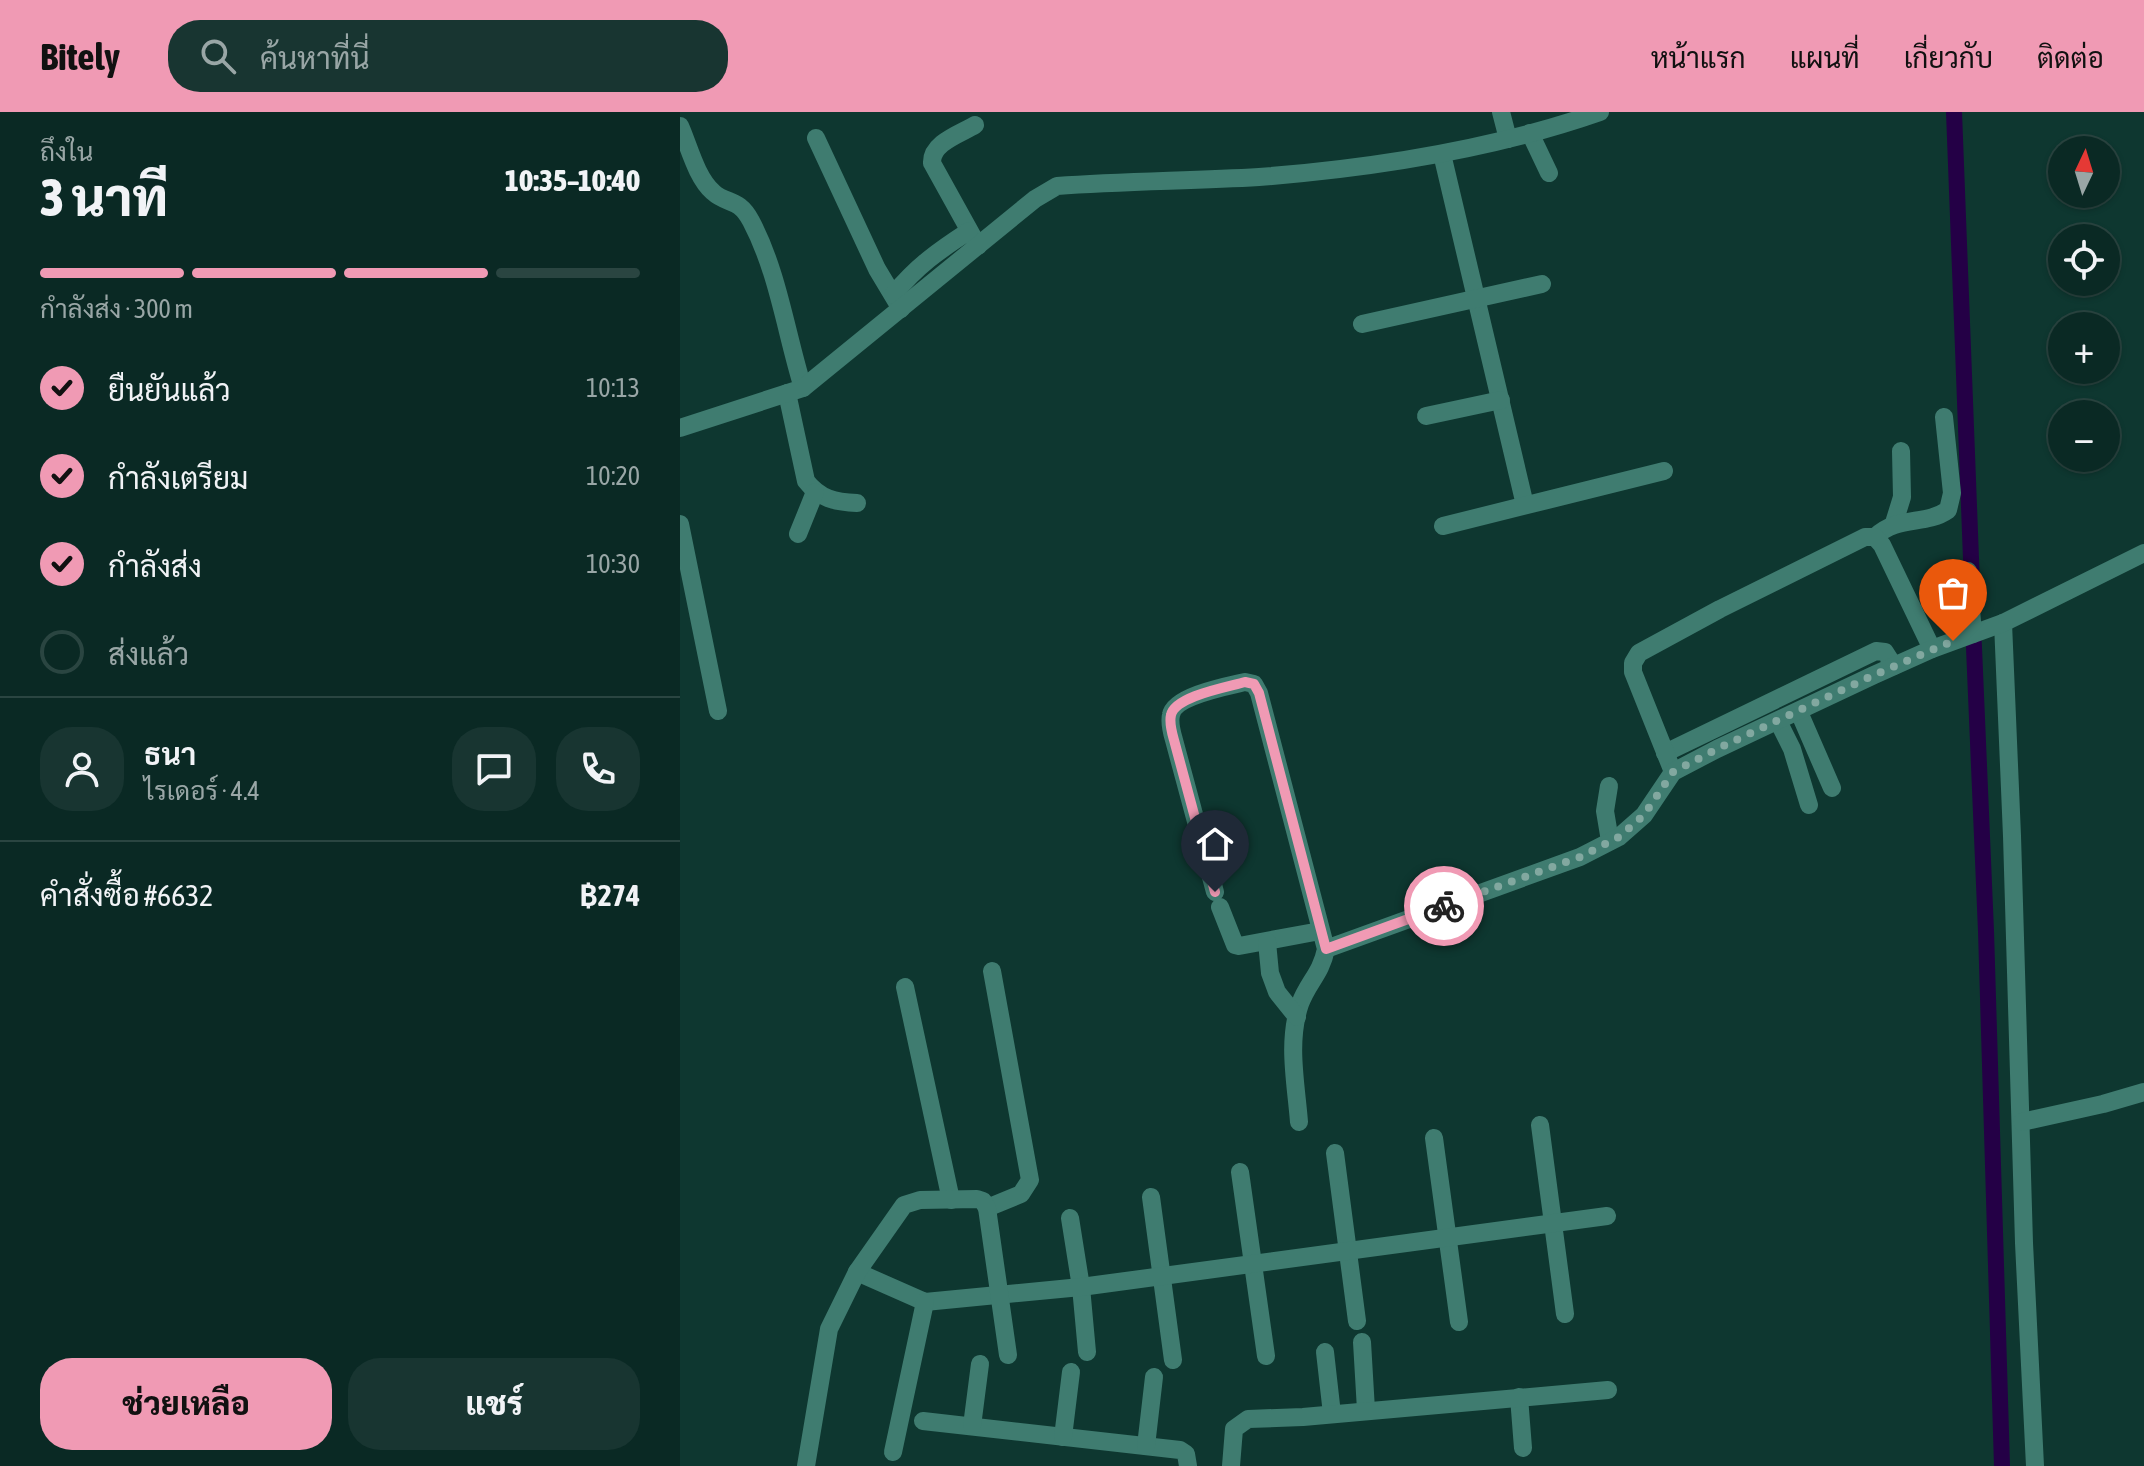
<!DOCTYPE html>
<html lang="th">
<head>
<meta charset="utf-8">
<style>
  body { margin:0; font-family:"Asap Condensed",Sarabun,sans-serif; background:#183531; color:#f1f3f6; height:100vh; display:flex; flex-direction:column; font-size:30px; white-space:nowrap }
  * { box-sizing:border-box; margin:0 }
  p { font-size:26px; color:#99a6a6 }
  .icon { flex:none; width:44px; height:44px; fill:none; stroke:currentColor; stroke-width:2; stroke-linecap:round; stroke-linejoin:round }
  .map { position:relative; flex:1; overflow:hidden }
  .sheet { display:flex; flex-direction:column; background:#0a2924; width:680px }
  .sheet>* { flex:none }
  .needle { width:52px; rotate:4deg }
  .controls { position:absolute; left:1368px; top:24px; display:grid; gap:16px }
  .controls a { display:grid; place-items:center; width:72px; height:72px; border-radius:50%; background:#0a2924; box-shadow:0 2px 6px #0004,0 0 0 2px #2a4541; font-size:40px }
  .pin { position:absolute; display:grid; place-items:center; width:68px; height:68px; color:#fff; margin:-82px -34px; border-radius:50% 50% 50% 0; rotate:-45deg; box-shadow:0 0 8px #0007 }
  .pin .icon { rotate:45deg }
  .courier { position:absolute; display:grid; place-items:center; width:80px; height:80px; margin:-40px; border:6px solid #f09ab4; border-radius:50%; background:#fff; color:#222; box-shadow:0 2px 10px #0007 }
  .head em { font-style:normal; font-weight:800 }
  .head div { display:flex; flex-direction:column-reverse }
  .head { display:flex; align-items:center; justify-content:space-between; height:136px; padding:0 40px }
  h1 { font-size:52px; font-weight:800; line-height:60px }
  .bar { display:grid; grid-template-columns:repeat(4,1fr); gap:12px 8px; align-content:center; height:96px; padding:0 40px }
  .bar i { height:10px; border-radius:6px; background:#2a4541 }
  .bar .active { background:#f09ab4 }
  .bar p { grid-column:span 4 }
  .line { display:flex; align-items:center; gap:20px; padding:0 40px; border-top:2px solid #2a4541 }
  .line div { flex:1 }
  .round { display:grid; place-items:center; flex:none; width:84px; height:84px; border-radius:32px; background:#183531 }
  ol { padding:0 40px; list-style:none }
  li { display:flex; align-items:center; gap:24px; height:88px }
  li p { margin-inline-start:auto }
  li .icon { padding:8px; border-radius:50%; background:#f09ab4; color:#111; stroke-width:4 }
  li:last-child { color:#99a6a6 }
  li i { width:44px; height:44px; border:4px solid #2a4541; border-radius:50% }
  .button { display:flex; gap:16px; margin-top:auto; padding:16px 40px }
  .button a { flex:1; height:92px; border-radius:32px; background:#f09ab4; color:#111; font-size:32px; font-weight:800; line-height:92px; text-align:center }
  .button a+a { background:#183531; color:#f1f3f6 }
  header { display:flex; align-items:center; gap:48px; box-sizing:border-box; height:112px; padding:0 40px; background:#f09ab4; color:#111 }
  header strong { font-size:38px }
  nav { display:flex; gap:44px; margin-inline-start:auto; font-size:28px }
  .search { width:560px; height:72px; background:#183531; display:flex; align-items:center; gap:20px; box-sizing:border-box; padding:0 28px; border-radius:32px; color:#99a6a6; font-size:30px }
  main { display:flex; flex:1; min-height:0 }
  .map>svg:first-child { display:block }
</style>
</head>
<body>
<header>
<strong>Bitely</strong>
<div class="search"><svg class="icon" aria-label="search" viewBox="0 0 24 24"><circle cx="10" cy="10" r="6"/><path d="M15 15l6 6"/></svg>ค้นหาที่นี่</div>
<nav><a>หน้าแรก</a><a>แผนที่</a><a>เกี่ยวกับ</a><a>ติดต่อ</a></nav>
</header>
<main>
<section class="sheet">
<div class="head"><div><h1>3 นาที</h1><p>ถึงใน</p></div><em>10:35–10:40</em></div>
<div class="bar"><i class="active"></i><i class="active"></i><i class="active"></i><i></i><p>กำลังส่ง · 300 m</p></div>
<ol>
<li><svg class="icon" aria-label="check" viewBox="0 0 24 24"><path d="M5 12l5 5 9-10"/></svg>ยืนยันแล้ว<p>10:13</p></li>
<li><svg class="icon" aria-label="check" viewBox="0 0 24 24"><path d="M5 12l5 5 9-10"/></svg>กำลังเตรียม<p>10:20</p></li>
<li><svg class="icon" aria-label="check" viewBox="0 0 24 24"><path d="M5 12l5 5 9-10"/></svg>กำลังส่ง<p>10:30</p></li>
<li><i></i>ส่งแล้ว</li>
</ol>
<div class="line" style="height:144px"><a class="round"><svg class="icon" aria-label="person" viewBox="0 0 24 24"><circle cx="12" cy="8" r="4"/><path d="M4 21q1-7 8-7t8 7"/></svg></a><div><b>ธนา</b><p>ไรเดอร์ · 4.4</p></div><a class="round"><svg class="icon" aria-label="chat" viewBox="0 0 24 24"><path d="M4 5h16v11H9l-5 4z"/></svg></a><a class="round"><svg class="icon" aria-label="phone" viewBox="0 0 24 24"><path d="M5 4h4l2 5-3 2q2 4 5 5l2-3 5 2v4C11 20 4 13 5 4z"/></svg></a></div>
<div class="line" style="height:104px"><div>คำสั่งซื้อ #6632</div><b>฿274</b></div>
<div class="button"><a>ช่วยเหลือ</a><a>แชร์</a></div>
</section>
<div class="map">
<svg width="1464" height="1354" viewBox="0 0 1464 1354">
  <rect width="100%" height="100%" fill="#0e3730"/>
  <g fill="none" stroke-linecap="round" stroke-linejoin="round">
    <g stroke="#240046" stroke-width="16">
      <polyline points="1274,0 1292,473"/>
      <polyline points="1293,512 1306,819 1322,1354"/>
    </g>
    <g stroke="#3f7c70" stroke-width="18">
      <polyline points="821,0 828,27"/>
      <path d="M295,13C280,22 251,31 252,51L298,134"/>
      <path d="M0,14C9,34 16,65 33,80C47,93 58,85 71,109C98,160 106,221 123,276"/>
      <polyline points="850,21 869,61"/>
      <polyline points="136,26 197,157 221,197"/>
      <polyline points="762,42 845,393"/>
      <path d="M213,183C237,154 258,139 289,119"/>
      <polyline points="682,212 862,172"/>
      <path d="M107,281L126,369C140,387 155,390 177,391"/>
      <polyline points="746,304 821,288"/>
      <path d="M0,316L123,276L355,87L377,74C444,69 511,69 579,65C694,56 811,38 920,0"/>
      <polyline points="1214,411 1222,385 1221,339"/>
      <polyline points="0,412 38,599"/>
      <polyline points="763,414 984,359"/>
      <polyline points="118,422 135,380"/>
      <path d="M1195,425C1218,403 1245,414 1268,398L1272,381L1264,305"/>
      <polyline points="1288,459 1293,522"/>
      <polyline points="1323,511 1332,724 1344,1131 1355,1354"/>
      <polyline points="1119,600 1152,676"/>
      <polyline points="1098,609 1112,637 1129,693"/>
      <polyline points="985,641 1196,539 1205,540 1214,554"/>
      <polyline points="993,660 953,560 953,551 959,541 1040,497 1185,425 1195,425 1202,433 1252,537"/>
      <polyline points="929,674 925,699 930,729"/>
      <path d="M535,780L494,628C492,621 489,611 491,603C494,584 548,574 565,570L574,572L579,581L646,837C641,862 628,870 620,892C607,930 616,971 619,1010"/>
      <polyline points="540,795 555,833 559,834 640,819"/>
      <polyline points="587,830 590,861 597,880 617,905"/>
      <polyline points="646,837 900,745 939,725 964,703 993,660 1037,637 1194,563 1252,537 1323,511 1464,441"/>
      <polyline points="225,875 271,1088"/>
      <polyline points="1342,1010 1423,992 1464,980"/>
      <polyline points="860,1013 885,1202"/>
      <polyline points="754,1026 779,1210"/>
      <polyline points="655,1041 677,1209"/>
      <polyline points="560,1060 586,1244"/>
      <polyline points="471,1085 493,1248"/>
      <polyline points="307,1096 341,1082 350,1068 312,859"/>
      <polyline points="390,1106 401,1175 407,1240"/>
      <polyline points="177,1160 245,1190 401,1175 927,1104"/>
      <polyline points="682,1230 686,1298"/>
      <polyline points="645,1240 652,1302"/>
      <polyline points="839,1285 843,1336"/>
      <polyline points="243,1309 500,1338 506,1342 508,1354"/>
      <polyline points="292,1314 300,1252"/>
      <polyline points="383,1325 391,1260"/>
      <polyline points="466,1334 474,1265"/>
      <polyline points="213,1340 245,1190"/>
      <polyline points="126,1354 149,1217 177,1160 224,1093 240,1088 297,1087 303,1089 307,1096 328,1243"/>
      <polyline points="551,1354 554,1317 568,1307 623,1305 928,1278"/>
    </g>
  </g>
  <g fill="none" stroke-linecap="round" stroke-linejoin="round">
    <polyline stroke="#82a8a0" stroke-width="8" stroke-dasharray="0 14.4" points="764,794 900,745 939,725 964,703 993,660 1037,637 1194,563 1273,529"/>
    <path stroke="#f09ab4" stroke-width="10" d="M535,780L494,628C492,621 489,611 491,603C495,584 548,575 565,570L574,572L579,581L646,837L764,794"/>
  </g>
</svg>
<div class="controls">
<a><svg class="needle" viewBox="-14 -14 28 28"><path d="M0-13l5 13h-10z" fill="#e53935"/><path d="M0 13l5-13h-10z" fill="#99a6a6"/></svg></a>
<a><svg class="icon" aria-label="locate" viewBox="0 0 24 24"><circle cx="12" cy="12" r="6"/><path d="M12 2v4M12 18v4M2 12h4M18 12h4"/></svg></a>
<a>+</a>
<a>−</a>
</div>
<div class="pin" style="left:1273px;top:529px;background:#ea580c"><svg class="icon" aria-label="bag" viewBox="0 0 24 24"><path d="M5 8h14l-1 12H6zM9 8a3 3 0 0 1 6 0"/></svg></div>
<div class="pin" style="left:535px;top:780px;background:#1f2937"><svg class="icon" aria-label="home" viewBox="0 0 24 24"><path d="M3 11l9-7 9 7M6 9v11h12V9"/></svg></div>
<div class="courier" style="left:764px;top:794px"><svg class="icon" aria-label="bike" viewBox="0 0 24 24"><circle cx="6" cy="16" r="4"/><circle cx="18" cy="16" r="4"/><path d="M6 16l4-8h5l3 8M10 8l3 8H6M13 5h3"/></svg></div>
</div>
</main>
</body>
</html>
